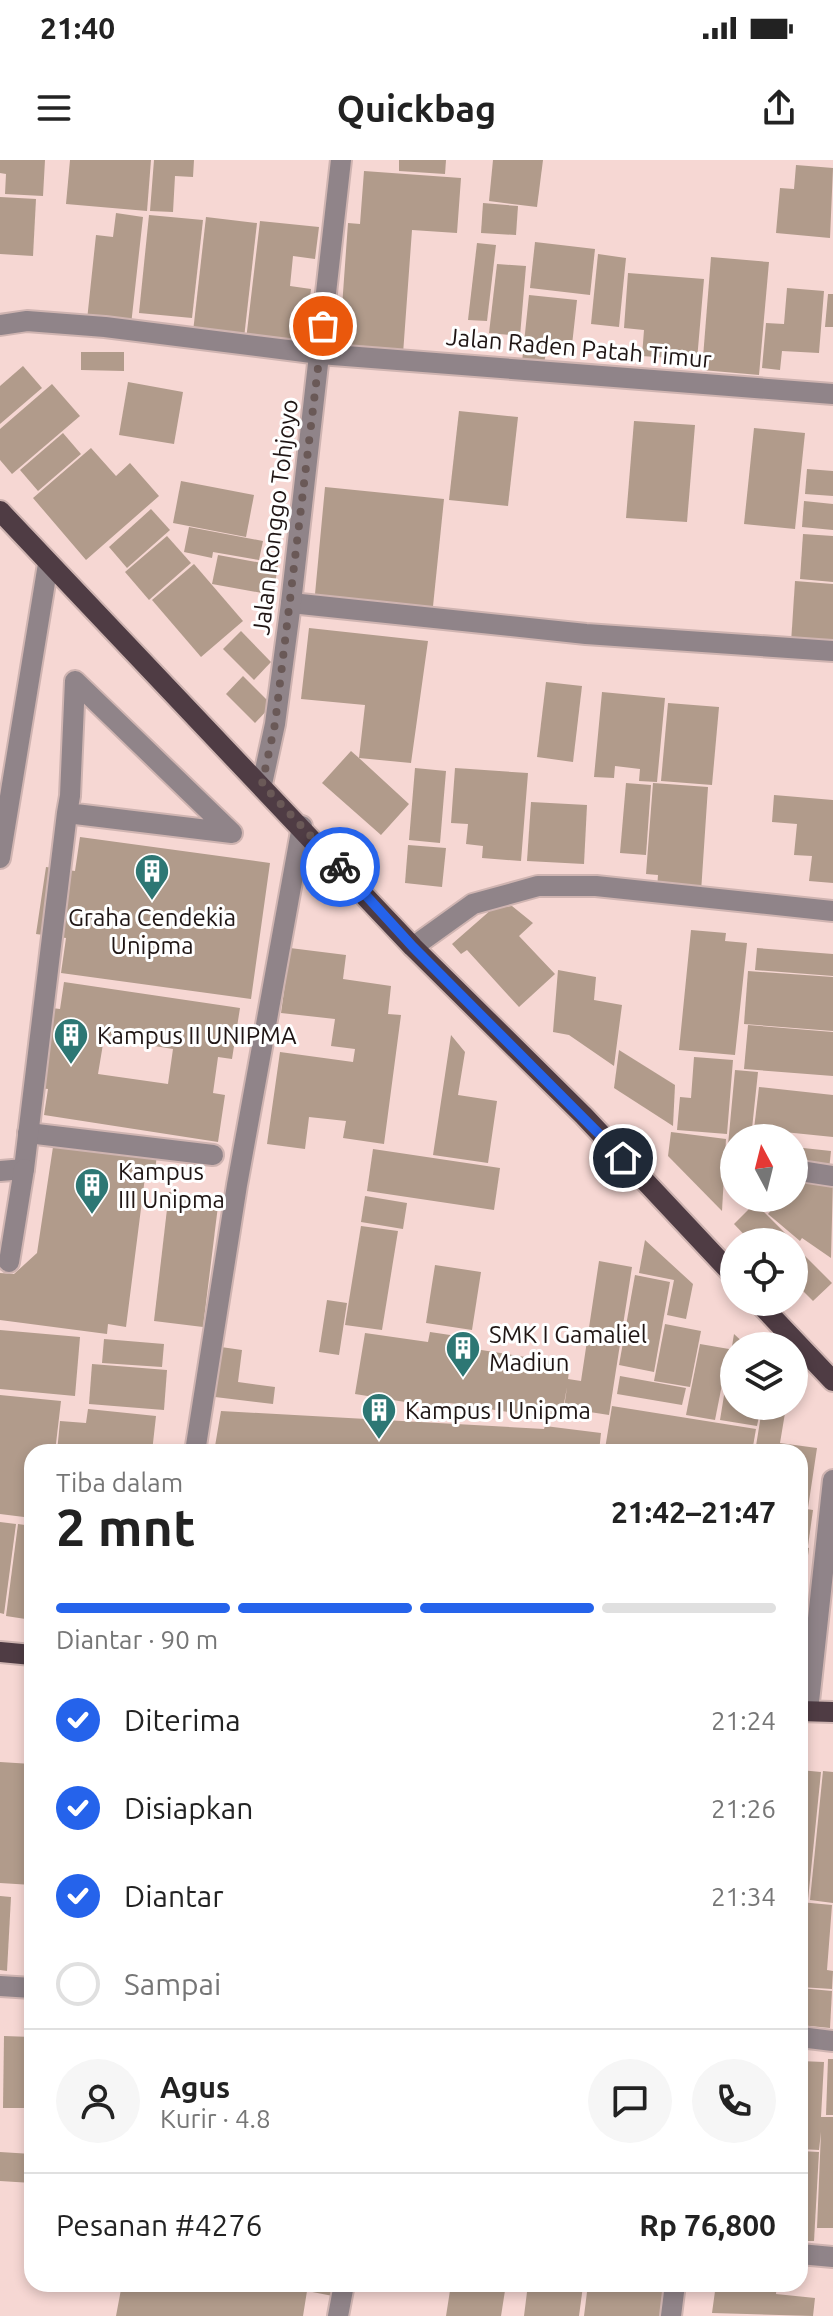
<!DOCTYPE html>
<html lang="id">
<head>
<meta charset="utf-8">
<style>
  body { margin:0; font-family:Ubuntu,sans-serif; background:#f6f6f6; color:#222; height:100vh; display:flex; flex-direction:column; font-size:30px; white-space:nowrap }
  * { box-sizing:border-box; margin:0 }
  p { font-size:26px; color:#767676 }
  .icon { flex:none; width:44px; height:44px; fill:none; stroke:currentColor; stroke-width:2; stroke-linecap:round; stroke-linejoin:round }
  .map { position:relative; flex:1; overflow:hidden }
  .sheet { position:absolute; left:24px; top:1284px; width:784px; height:848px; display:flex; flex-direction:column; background:#fff; border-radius:24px; box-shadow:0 4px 12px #0003 }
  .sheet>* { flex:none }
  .needle { width:52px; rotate:353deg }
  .fabs { position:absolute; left:720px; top:964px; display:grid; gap:16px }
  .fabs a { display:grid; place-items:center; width:88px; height:88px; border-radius:50%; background:#fff; box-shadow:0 4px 12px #0003; font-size:40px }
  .pin { position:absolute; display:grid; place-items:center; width:68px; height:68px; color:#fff; margin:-34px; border:4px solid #fff; border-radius:50%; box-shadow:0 2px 8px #0007 }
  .courier { position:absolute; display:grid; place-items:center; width:80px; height:80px; margin:-40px; border:6px solid #2563eb; border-radius:50%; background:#fff; color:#222; box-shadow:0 2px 10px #0007 }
  .summary em { font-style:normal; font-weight:600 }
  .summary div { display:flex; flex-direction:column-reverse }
  .summary { display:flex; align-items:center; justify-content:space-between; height:136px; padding:0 32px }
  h1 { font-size:52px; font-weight:600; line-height:60px }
  .bar { display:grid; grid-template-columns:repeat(4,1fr); gap:12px 8px; align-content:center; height:96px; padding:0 32px }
  .bar i { height:10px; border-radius:6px; background:#e0e0e0 }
  .bar .active { background:#2563eb }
  .bar p { grid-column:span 4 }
  .line { display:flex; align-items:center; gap:20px; padding:0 32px; border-top:2px solid #e0e0e0 }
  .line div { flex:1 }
  .round { display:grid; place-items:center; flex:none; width:84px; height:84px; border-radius:42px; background:#f6f6f6 }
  ol { padding:0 32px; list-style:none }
  li { display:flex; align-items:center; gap:24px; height:88px }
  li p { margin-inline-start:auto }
  li .icon { padding:8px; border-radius:50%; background:#2563eb; color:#fff; stroke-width:4 }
  li:last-child { color:#767676 }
  li i { width:44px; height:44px; border:4px solid #e0e0e0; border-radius:50% }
  .status { display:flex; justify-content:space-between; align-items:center; height:56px; padding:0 40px; background:#fff; direction:ltr }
  .status svg { height:22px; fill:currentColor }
  header { display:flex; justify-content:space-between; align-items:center; height:104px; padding:0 32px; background:#fff; font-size:36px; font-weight:600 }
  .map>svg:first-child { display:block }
</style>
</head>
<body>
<div class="status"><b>21:40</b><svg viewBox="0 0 49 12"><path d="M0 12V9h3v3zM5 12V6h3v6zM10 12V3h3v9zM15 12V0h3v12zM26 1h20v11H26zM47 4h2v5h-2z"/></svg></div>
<header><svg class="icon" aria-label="menu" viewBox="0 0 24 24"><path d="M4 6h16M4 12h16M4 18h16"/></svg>Quickbag<svg class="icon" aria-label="share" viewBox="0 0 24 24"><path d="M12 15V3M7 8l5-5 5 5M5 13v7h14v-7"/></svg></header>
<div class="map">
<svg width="833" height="2156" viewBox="0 0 833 2156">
  <rect width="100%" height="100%" fill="#f6d7d3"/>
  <g fill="#b19b8b" fill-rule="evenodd">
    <polygon points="0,0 45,0 43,36 5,34 6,14 0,13"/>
    <polygon points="70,0 151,0 147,51 66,44"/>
    <polygon points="154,0 194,0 193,17 175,16 173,52 150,51"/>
    <polygon points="399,0 446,0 445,14 399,11"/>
    <polygon points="493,0 543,0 537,47 489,41"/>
    <polygon points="796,5 833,8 830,78 776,73 780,28 794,29"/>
    <polygon points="364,11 461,18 457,73 412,70 403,194 339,189 348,63 360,64"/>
    <polygon points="0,37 36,39 33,96 0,94"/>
    <polygon points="483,43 518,46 516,75 481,73"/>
    <polygon points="116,53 143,57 131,165 87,160 96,75 113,77"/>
    <polygon points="149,55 203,60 192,158 139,153"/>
    <polygon points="206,57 257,63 244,178 193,172"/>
    <polygon points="260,61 319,67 315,99 293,96 290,126 311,129 304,186 246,180"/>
    <polygon points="535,82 595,89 590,135 530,128"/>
    <polygon points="477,83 496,85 487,161 468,160"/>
    <polygon points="598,94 626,98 619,167 591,164"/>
    <polygon points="711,97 769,102 759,215 702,210"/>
    <polygon points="497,104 526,106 520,176 489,173"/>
    <polygon points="628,113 704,119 697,200 642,196 644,170 624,168"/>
    <polygon points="787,128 824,131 819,193 782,191 780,210 762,208 766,163 784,164"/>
    <polygon points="828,134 833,134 833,167 825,167"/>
    <polygon points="529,135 577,140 571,194 546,191 544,205 522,202"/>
    <polygon points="81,192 124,192 124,211 81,210"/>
    <polygon points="23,206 42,228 0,264 0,226"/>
    <polygon points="128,222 183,232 174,284 119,275"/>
    <polygon points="52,224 80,256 12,314 0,300 0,269"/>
    <polygon points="459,251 518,257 508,346 449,340"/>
    <polygon points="634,261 695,265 687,362 626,358"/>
    <polygon points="754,268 805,273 795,369 744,364"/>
    <polygon points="63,273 81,294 38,331 20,310"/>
    <polygon points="91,288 116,316 130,303 159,336 86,400 33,338"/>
    <polygon points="807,309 833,311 833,336 805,334"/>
    <polygon points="181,321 254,335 246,377 173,363"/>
    <polygon points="325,327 444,339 432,456 314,445"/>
    <polygon points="804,341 833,344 833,370 802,367"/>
    <polygon points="151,349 170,370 127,408 109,387"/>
    <polygon points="189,367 263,381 259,400 213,392 212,398 184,392"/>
    <polygon points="803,374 833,376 833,422 800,419"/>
    <polygon points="167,376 191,403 149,440 125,412"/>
    <polygon points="218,395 278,406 273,435 212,424"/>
    <polygon points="194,404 243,461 201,497 152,440"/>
    <polygon points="795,421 833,424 833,486 791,483"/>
    <polygon points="309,468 428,481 411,603 359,598 409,644 381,675 322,623 351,591 359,598 365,545 301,539"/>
    <polygon points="241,471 271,502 254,520 223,489"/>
    <polygon points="243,516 272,545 255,563 226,534"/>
    <polygon points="546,522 582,526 573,602 537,597"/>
    <polygon points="602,532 665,538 657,622 639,621 640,609 615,606 614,618 594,617"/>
    <polygon points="668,543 719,547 712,625 661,621"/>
    <polygon points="415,608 446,611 440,683 409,680"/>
    <polygon points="455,608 528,613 521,701 482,698 483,686 466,684 468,664 451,663"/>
    <polygon points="626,623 651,625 646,695 620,693"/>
    <polygon points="653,623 708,627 701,732 657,729 658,715 646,714"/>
    <polygon points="774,635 833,640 833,723 809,721 812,696 794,695 797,664 772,662"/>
    <polygon points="531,642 587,645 584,704 527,701"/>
    <polygon points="80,677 270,703 251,839 61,813 66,778 36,774 46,707 75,711"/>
    <polygon points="408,685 446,688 442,727 405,723"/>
    <polygon points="512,746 533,763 519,776 555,814 519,847 467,790 461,794 452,784 492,749"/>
    <polygon points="691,770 726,773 725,781 747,783 735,895 679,890"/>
    <polygon points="290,788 346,795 343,819 391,826 388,854 401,855 384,984 343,978 346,961 309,957 305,989 267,984 280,892 353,902 355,889 331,886 335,859 281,853"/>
    <polygon points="757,788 833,794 833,816 755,810"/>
    <polygon points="558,810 596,817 594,840 622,845 614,906 569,875 553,872"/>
    <polygon points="748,811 833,817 833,871 744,864"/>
    <path d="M64,822L240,848L232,899L218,897L213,933L225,935L218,982L44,955L48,929L39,928L52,848L60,849ZM104,878L173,889L168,924L98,914Z"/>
    <polygon points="748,865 833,872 833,916 744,909"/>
    <polygon points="451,875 465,892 458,935 497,941 488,1003 433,995"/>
    <polygon points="619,890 675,925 673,966 614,928"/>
    <polygon points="694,897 733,900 727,974 677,970 680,937 691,938"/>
    <polygon points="735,910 758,912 751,978 734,978 734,985 728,985"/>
    <polygon points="759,927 833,935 833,977 754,969"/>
    <polygon points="56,967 159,980 154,1018 145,1017 126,1167 108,1164 107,1174 0,1160 0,1113 14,1114 37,1093"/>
    <polygon points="671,972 726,979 722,1051 668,996"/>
    <polygon points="794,987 831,991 829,1010 794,1007"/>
    <polygon points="373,989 500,1008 494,1050 367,1031"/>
    <polygon points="794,1012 833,1019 831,1098 802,1078 800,1081 768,1054 773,1048 771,1038 794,1038"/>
    <polygon points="169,1032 219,1038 203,1167 154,1161"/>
    <polygon points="365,1036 407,1043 403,1069 361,1062"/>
    <polygon points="755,1043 794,1082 751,1082 734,1064"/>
    <polygon points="361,1066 398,1071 382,1170 345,1165"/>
    <polygon points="645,1080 693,1124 686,1159 667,1155 674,1120 639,1113"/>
    <polygon points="798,1089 832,1123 813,1141 794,1122 794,1093"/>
    <polygon points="599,1101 632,1107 609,1255 564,1248 567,1227 561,1260 449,1243 449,1249 355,1234 365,1173 428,1182 430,1172 477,1179 475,1189 570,1204 568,1219 581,1221"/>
    <polygon points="435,1105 481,1112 472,1170 426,1163"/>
    <polygon points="635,1115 670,1122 654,1212 619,1205"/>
    <polygon points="327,1140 347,1143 339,1195 319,1192"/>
    <polygon points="665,1164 701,1171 690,1227 654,1221"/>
    <polygon points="0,1170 80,1177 75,1236 0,1229"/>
    <polygon points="734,1174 747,1186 734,1186 734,1246 761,1246 757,1266 720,1260"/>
    <polygon points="104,1179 164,1184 162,1207 102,1203"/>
    <polygon points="700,1184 729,1189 715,1260 686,1255"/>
    <polygon points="221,1187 242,1190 238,1222 275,1227 273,1244 215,1237"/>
    <polygon points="92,1204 167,1210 164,1250 89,1244"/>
    <polygon points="620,1216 686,1228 682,1245 617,1234"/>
    <polygon points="0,1235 61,1241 55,1292 32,1292 32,1358 0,1354"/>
    <polygon points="612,1246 756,1269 752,1292 626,1292 605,1289"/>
    <polygon points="88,1249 156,1256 152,1292 57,1292 60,1261 86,1263"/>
    <polygon points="762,1249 785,1253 780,1283 817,1288 808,1348 800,1347 800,1292 755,1292"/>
    <polygon points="221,1251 544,1269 545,1266 601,1273 599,1292 214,1292"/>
    <polygon points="800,1348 813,1350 808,1386 800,1385"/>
    <polygon points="0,1362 16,1364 4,1454 0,1453"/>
    <polygon points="18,1364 32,1366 32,1460 6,1456"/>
    <polygon points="800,1386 809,1388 806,1411 800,1410"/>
    <polygon points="0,1602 32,1604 32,1725 0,1723"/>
    <polygon points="800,1610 821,1612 808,1740 800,1740"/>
    <polygon points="823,1611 833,1612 833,1743 810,1740"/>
    <polygon points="0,1736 11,1737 7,1811 0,1810"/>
    <polygon points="800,1742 832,1745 827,1810 833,1811 832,1829 800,1827"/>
    <polygon points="800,1828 832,1831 830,1868 800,1865"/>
    <polygon points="4,1876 32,1877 32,1948 3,1948"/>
    <polygon points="828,1899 833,1899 833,1955 826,1955"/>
    <polygon points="800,1901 824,1902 821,1957 833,1957 833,2068 817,2068 821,1972 819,1990 800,1989"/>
    <polygon points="800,1991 819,1992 814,2081 800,2081"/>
    <polygon points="0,1992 32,1994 32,2023 0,2021"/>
    <polygon points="122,2124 335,2124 333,2136 307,2131 303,2156 116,2156"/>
    <polygon points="451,2124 506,2124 501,2156 446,2156"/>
    <polygon points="528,2124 583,2126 579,2156 524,2156"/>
    <polygon points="588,2124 664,2129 661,2156 584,2156"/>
    <polygon points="716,2124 777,2124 776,2134 815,2138 813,2156 712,2153"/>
  </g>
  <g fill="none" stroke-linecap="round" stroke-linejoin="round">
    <g stroke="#cfb4b1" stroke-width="24">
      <g id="minor">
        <polyline points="0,165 27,161 105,167 320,194 833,234"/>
        <polyline points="291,443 586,474 833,491"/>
        <polyline points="262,624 275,564 291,443 341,0"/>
        <polyline points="0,698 48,404"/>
        <polyline points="413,787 473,744 538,726 596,726 833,751"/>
        <polyline points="28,973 213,995"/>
        <polyline points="794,1010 833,1016"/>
        <polyline points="0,1011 24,1009 67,653 70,636 75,521 232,673 67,653"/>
        <polyline points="9,1102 24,1009"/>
        <polyline points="195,1292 237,1025 302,666"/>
        <polyline points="808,1551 833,1320"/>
        <polyline points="0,1826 32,1828"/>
        <polyline points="800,1877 833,1881"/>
        <polyline points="800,2094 833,2097"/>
        <polyline points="338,2156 344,2124"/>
        <polyline points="671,2156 675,2124"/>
      </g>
    </g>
    <g stroke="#cfb4b1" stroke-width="24">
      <g id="major">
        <polyline points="0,351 413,787 584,956 734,1116"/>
        <polyline points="758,1142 833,1221"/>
        <polyline points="0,1492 32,1495"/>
        <polyline points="800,1551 833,1552"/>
      </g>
    </g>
    <use href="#minor" stroke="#908489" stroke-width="20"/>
    <use href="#major" stroke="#4f3c44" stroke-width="20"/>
  </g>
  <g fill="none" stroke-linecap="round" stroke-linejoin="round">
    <polyline stroke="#6a5957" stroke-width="8" stroke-dasharray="0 14.4" points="323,166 275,564 262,624 340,707"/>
    <polyline stroke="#2563eb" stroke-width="10" points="340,707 413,787 623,998"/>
  </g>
  <defs>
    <g id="building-pin" transform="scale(1.8)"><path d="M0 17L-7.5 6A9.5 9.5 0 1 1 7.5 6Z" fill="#2d7774" stroke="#fff"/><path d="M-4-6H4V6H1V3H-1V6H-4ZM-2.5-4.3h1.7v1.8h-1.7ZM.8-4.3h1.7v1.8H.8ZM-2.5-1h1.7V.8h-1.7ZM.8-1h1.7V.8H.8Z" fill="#fff"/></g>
  </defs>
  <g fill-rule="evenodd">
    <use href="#building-pin" x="152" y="711"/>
    <use href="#building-pin" x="71" y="875"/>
    <use href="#building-pin" x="92" y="1025"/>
    <use href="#building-pin" x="463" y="1188"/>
    <use href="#building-pin" x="379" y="1250"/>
  </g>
  <g text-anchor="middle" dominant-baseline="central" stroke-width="6" stroke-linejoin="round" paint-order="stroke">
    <g font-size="24" fill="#1f1514" stroke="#fff">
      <text transform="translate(579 188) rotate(5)">Jalan Raden Patah Timur</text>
      <text transform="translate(275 357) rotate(-83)">Jalan Ronggo Tohjoyo</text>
    </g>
    <g font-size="24" fill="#1f1514" stroke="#fff" text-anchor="start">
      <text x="152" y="757" text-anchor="middle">Graha Cendekia<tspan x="152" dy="28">Unipma</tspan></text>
      <text x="97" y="875">Kampus II UNIPMA</text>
      <text x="118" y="1011">Kampus<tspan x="118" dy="28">III Unipma</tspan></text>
      <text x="489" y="1174">SMK I Gamaliel<tspan x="489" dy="28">Madiun</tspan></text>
      <text x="405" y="1250">Kampus I Unipma</text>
    </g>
  </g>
</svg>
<div class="fabs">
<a><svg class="needle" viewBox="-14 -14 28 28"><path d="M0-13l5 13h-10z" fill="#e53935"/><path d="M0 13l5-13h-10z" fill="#767676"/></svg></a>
<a><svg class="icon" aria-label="locate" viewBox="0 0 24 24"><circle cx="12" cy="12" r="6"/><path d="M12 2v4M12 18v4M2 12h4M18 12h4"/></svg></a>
<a><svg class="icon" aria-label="layers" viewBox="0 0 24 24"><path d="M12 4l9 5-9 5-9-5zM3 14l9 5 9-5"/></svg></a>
</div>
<div class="pin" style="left:323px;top:166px;background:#ea580c"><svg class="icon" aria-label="bag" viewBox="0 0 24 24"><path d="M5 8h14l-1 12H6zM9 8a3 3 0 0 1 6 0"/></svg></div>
<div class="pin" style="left:623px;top:998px;background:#1f2937"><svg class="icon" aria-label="home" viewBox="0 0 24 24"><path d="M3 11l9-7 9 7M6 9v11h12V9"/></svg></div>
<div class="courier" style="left:340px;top:707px"><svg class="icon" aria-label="bike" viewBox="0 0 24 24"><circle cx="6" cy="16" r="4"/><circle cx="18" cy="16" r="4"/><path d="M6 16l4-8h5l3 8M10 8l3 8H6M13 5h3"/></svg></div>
<section class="sheet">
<div class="summary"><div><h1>2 mnt</h1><p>Tiba dalam</p></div><em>21:42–21:47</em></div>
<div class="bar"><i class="active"></i><i class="active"></i><i class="active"></i><i></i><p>Diantar · 90 m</p></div>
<ol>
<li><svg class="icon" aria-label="check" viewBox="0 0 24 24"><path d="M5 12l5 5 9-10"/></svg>Diterima<p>21:24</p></li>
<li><svg class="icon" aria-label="check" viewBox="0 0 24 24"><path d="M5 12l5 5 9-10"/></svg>Disiapkan<p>21:26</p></li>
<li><svg class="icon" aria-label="check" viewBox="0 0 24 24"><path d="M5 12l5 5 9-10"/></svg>Diantar<p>21:34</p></li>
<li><i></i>Sampai</li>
</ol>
<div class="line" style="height:144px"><a class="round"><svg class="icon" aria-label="person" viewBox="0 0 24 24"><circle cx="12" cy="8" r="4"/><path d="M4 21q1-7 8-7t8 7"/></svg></a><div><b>Agus</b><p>Kurir · 4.8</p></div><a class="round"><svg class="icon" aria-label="chat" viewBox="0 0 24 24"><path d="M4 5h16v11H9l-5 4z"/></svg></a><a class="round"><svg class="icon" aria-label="phone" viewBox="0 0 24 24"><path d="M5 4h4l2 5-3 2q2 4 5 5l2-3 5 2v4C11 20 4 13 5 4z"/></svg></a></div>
<div class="line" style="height:104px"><div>Pesanan #4276</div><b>Rp 76,800</b></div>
</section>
</div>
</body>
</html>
